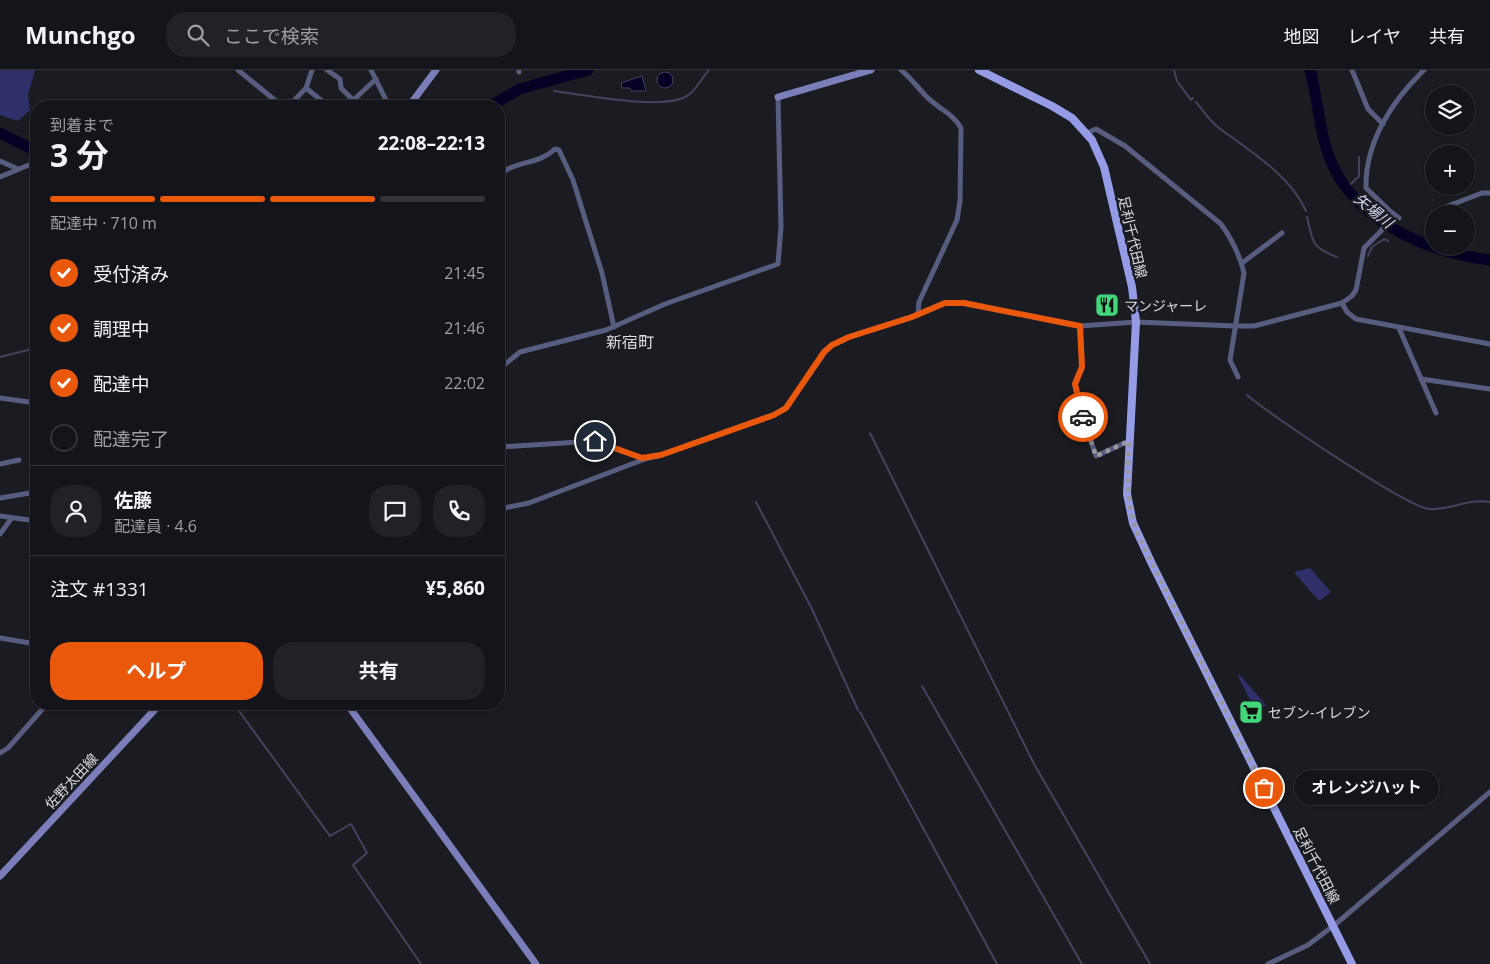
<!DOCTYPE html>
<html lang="ja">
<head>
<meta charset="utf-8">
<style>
  body { margin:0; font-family:"Open Sans","Noto Sans JP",sans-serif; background:#212227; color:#f1f3f6; height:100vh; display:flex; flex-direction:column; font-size:19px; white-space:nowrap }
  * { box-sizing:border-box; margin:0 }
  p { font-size:16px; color:#9d9fa2 }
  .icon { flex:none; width:28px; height:28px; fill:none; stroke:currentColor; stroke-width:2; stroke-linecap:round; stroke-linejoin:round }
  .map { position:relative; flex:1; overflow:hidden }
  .drawer { position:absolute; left:30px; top:30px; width:475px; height:610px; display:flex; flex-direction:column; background:#14151a; border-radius:20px; box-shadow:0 1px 4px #0004,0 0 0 1px #333439 }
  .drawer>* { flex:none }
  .fabs { position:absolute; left:1425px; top:15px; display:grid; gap:10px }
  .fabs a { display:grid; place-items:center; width:50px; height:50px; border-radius:50%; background:#14151a; box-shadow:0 1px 4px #0004,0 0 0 1px #333439; font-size:25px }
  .pin { position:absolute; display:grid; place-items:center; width:42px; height:42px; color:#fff; margin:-21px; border:2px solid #fff; border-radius:50%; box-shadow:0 1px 5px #0007 }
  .courier { position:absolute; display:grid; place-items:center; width:50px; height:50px; margin:-25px; border:4px solid #ea580c; border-radius:50%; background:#fff; color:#222; box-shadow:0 1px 6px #0007 }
  .bubble { position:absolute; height:35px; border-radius:18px; background:#14151a; box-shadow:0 1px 4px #0004,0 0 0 1px #333439; font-size:16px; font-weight:700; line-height:35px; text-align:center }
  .summary em { font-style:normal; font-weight:700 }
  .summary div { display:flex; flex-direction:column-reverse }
  .summary { display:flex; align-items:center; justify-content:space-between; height:85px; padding:0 20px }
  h1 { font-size:32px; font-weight:700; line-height:38px }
  .bar { display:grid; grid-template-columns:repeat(4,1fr); gap:8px 5px; align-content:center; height:60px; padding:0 20px }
  .bar i { height:6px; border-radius:4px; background:#333439 }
  .bar .on { background:#ea580c }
  .bar p { grid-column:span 4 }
  .line { display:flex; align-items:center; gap:12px; padding:0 20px; border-top:1px solid #333439 }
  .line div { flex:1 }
  .round { display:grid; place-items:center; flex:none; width:52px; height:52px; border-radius:20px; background:#212227 }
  ol { padding:0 20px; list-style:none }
  li { display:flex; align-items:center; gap:15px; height:55px }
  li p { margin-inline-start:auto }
  li .icon { padding:5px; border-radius:50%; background:#ea580c; color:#fff; stroke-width:4 }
  li:last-child { color:#9d9fa2 }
  li i { width:28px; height:28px; border:2px solid #333439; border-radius:50% }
  .action { display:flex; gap:10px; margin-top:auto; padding:10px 20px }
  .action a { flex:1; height:58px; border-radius:20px; background:#ea580c; color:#fff; font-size:20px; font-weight:700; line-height:58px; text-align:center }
  .action a+a { background:#212227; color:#f1f3f6 }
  header { display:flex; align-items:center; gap:30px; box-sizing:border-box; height:70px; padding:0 25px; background:#14151a; border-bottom:1px solid #333439 }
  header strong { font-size:24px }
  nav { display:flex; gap:28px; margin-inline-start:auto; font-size:18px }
  .search { width:350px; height:45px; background:#212227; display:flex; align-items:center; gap:12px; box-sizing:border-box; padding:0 18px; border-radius:20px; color:#9d9fa2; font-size:19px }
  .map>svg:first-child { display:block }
</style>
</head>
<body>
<header>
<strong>Munchgo</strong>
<div class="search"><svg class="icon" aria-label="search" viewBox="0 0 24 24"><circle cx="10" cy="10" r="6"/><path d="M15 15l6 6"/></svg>ここで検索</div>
<nav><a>地図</a><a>レイヤ</a><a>共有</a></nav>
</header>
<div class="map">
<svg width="1490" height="894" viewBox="0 0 1490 894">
  <rect width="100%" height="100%" fill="#1b1c22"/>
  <g fill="#2f2f6a">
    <polygon points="0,0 35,0 28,25 30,40 18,51 0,45"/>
    <polygon points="1310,498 1331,522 1319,531 1294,502"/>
    <polygon points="1240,605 1266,635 1258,640 1253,636 1238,606"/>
  </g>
  <g fill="#060025" stroke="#46425d">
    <circle cx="665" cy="10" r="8"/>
    <polygon points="642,6 646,21 631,21 630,18 622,18 621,13"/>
  </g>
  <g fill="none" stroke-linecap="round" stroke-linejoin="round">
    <g stroke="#46425d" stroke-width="2">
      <polyline points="1174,0 1177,11 1191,30 1193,28"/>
      <path d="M554,21C583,25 657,39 683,28C694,24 701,9 709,0"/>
      <path d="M1196,32C1203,40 1210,52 1219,58C1250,81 1290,105 1306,141"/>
      <polyline points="1347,118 1359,106 1359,87"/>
      <path d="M1307,147C1313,171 1310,177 1337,187"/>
      <polyline points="1393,164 1395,159"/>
      <polyline points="1368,186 1372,177 1384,169 1388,171"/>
      <polyline points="0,287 36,278"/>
      <path d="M1247,325C1267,343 1409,438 1429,439C1449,441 1468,428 1490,432"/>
      <polyline points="870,363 1034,694 1150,894"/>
      <polyline points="756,432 812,539 858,640"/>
      <polyline points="922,616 1082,894"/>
      <polyline points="234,634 330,766 351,754 367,783 353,795 421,894"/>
      <polyline points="860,642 997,894"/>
    </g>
    <g stroke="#060025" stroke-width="11">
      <path d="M1310,0C1319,32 1319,66 1333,96C1360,154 1431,183 1490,190"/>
      <polyline points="490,36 520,19 588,0"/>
      <polyline points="0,63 36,81"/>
    </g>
    <g stroke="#585c7f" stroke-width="5">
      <polyline points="238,0 282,36"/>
      <polyline points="327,0 340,9 341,18 353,30"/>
      <polyline points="371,0 389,36"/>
      <polyline points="519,0 519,2"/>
      <path d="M901,0C911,8 917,17 926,26C937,38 953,43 961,58L960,131L957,150L919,232L918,243"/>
      <polyline points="1352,0 1368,39 1383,54"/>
      <polyline points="306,18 312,0"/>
      <polyline points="289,36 306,18 328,36"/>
      <polyline points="347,36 376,9"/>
      <path d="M1087,63L1096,59L1125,76L1221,154C1231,168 1240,186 1244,203L1230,290L1238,307"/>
      <polyline points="0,91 18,99"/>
      <path d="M499,105C518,89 537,96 555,79L559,80L573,110L602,203L614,257"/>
      <polyline points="0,107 36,92"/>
      <polyline points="1454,134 1456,144"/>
      <polyline points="1448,136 1482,123 1490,123"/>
      <polyline points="1391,142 1399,148"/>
      <polyline points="1242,193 1282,163"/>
      <polyline points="1342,233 1347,242 1356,249 1490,274"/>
      <polyline points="1080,256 1082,297 1075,314 1078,333 1096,386 1129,371"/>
      <polyline points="1399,258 1436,343"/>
      <polyline points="499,299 520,282 606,260 665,234 778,194 781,157 778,27"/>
      <polyline points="1421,309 1490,319"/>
      <polyline points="0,328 36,333"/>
      <polyline points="499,377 595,371 645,389"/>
      <polyline points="0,394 19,390"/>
      <polyline points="0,428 36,422"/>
      <path d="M499,439L529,433L645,389L661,385L773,345L786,338L825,282L832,275L849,267L912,247L945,233H964L1080,256L1136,252L1235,256H1254L1342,233L1352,226L1356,220L1364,178L1381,161L1391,146V142L1366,118C1365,72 1392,31 1424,0"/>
      <polyline points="0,446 36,451"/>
      <polyline points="0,464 11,449"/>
      <polyline points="0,568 36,574"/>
      <polyline points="0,683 8,678 47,634"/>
      <polyline points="1268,894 1308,875 1337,853 1490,722"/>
    </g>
    <g stroke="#7a7fb9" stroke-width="7">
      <polyline points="778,27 871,0"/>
      <polyline points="409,36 436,0"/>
      <polyline points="347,634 536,894"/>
      <polyline points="0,806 160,634"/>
    </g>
    <polyline stroke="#959be5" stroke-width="8" points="979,0 1052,36 1072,48 1092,70 1104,97 1132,217 1136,252 1127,424 1133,453 1152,494 1352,894"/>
  </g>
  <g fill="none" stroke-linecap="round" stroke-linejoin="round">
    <path stroke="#98999e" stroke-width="5" stroke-dasharray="0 9" d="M1083,347L1096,386L1129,371C1128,407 1125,431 1138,465L1264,718"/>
    <polyline stroke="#ea580c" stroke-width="6" points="595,371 642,388 661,385 774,345 786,338 824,282 832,275 849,267 912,247 945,233 964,233 1080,256 1082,297 1075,314 1083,347"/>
  </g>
  <defs>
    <g id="restaurant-square" transform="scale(1.25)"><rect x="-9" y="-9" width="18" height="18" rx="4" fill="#42d77b" stroke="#1b1c22"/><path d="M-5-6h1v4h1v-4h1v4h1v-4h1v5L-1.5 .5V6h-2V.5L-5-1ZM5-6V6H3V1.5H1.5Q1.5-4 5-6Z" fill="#111"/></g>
    <g id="supermarket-square" transform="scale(1.25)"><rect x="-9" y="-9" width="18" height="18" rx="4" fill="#42d77b" stroke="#1b1c22"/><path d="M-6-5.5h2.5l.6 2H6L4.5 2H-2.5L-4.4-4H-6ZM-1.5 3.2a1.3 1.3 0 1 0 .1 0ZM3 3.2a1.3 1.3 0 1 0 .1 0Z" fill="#111"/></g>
  </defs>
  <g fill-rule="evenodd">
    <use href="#restaurant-square" x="1107" y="235"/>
    <use href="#supermarket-square" x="1251" y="642"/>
  </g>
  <g text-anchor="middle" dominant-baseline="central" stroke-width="5" stroke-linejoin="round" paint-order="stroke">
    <g font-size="14" fill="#dbdce0" stroke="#1b1c22">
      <text transform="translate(1133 167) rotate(77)">足利千代田線</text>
      <text transform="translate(71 711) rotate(-47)">佐野太田線</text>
      <text transform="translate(1317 795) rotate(63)">足利千代田線</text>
    </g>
    <g font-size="14" fill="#dbdce0" stroke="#1b1c22" text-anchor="start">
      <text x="1124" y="235">マンジャーレ</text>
      <text x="1268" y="642">セブン-イレブン</text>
    </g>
    <g font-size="15" font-style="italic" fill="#d4d7ee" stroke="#1b1c22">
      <text transform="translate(1374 140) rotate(39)">矢場川</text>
    </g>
    <g font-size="16" fill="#dbdce0" stroke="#1b1c22">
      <text x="630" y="272">新宿町</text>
    </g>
  </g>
</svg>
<div class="fabs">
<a><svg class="icon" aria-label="layers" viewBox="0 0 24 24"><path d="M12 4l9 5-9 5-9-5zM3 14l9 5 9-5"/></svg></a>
<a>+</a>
<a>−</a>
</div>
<div class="pin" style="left:1264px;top:718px;background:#ea580c"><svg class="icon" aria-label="bag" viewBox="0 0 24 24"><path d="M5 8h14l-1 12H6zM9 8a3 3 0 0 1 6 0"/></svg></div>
<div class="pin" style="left:595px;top:371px;background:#1f2937"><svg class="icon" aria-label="home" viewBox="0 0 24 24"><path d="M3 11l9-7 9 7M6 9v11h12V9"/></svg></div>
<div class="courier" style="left:1083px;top:347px"><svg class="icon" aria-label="car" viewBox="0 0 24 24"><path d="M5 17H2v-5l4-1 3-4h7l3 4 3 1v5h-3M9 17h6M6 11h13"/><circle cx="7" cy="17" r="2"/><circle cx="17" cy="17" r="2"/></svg></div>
<div class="bubble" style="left:1294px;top:700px;width:145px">オレンジハット</div>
<section class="drawer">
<div class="summary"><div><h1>3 分</h1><p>到着まで</p></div><em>22:08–22:13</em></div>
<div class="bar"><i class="on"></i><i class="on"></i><i class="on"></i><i></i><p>配達中 · 710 m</p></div>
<ol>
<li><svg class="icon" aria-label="check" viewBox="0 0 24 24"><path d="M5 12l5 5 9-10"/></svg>受付済み<p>21:45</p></li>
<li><svg class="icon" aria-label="check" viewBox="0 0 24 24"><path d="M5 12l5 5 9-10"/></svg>調理中<p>21:46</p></li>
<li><svg class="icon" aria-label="check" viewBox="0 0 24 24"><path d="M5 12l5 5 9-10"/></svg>配達中<p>22:02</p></li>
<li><i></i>配達完了</li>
</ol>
<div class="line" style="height:90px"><a class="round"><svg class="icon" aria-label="person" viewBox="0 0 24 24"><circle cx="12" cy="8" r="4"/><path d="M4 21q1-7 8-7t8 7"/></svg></a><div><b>佐藤</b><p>配達員 · 4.6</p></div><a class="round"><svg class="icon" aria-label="chat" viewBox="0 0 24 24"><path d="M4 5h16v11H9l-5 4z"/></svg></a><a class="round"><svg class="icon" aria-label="phone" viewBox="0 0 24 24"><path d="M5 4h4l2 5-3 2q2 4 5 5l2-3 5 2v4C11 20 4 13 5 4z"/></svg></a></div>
<div class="line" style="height:65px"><div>注文 #1331</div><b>¥5,860</b></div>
<div class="action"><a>ヘルプ</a><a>共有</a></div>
</section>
</div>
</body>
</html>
